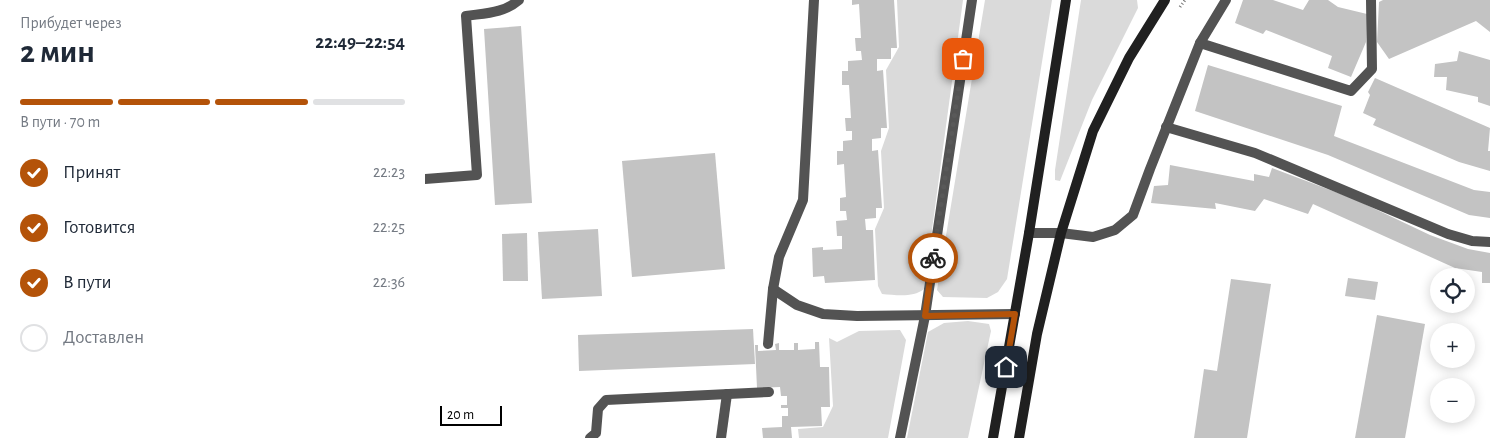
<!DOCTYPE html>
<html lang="ru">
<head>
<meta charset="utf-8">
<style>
  body { margin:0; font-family:"Alegreya Sans",sans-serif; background:#f2f2f3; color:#1f2937; height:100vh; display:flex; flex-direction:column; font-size:19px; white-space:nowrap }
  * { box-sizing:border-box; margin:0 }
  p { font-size:16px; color:#747a83 }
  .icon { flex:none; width:28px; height:28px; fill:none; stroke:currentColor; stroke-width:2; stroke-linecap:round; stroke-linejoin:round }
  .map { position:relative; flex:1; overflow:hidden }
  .drawer { display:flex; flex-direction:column; background:#fff; width:425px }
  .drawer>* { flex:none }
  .controls { position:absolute; left:1005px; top:268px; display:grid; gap:10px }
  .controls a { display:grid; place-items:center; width:45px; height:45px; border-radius:50%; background:#fff; box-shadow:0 2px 12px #0003; font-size:25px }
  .scale { position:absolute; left:15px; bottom:12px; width:62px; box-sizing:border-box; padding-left:5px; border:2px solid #000; border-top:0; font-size:14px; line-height:18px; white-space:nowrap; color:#000; -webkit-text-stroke:4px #fff; paint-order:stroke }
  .pin { position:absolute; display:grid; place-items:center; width:42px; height:42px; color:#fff; margin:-21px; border-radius:10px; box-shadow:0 2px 8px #0006 }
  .courier { position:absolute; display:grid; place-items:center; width:50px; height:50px; margin:-25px; border:4px solid #b45309; border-radius:50%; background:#fff; color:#222; box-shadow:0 1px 6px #0007 }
  .summary em { font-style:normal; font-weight:600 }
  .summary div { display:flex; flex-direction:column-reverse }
  .summary { display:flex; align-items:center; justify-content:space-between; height:85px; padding:0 20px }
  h1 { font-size:32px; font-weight:600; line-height:38px }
  .bar { display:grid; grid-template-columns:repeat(4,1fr); gap:8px 5px; align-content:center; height:60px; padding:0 20px }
  .bar i { height:6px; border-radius:4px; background:#e0e1e3 }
  .bar .on { background:#b45309 }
  .bar p { grid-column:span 4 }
  ol { padding:0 20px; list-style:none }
  li { display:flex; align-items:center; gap:15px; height:55px }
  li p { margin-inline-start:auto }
  li .icon { padding:5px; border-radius:50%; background:#b45309; color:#fff; stroke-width:4 }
  li:last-child { color:#747a83 }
  li i { width:28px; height:28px; border:2px solid #e0e1e3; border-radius:50% }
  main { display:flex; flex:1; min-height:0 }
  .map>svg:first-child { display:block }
</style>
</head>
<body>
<main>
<section class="drawer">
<div class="summary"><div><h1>2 мин</h1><p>Прибудет через</p></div><em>22:49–22:54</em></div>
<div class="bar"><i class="on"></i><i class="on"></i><i class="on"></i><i></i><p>В пути · 70 m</p></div>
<ol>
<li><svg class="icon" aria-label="check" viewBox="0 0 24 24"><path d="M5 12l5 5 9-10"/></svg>Принят<p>22:23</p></li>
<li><svg class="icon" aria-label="check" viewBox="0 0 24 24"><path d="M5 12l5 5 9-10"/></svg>Готовится<p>22:25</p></li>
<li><svg class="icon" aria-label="check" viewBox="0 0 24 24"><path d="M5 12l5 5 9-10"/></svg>В пути<p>22:36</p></li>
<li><i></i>Доставлен</li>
</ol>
</section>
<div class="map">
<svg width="1065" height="438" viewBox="0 0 1065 438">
  <rect width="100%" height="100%" fill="#fff"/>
  <g fill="#dadada">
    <path d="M472,0H538L499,289C488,298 471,295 457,294L453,286L450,229L459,208L456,151L464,128L461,70L474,47Z"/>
    <polygon points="560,0 627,0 582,279 573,292 562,298 518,297 512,290"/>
    <polygon points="656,0 712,0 713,8 667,100 635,181 630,180 630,170"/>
    <polygon points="543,321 564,324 566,331 543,438 482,438 503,332 519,323"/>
    <polygon points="475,330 481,340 463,438 374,438 373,429 398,427 408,406 404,338 412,342 434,331"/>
  </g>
  <g fill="#c3c3c3">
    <polygon points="427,0 469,0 472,48 466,48 466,59 452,59 452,71 458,70 462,128 456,128 456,138 447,139 447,151 453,150 457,208 451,208 451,218 440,219 441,230 448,230 450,280 400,283 399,276 388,277 387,248 398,247 398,250 417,249 417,236 412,236 411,221 422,220 421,211 415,211 415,198 421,197 420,181 419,164 412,165 412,151 418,151 418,141 427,140 427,131 421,131 420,118 426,118 424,85 417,85 417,71 423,71 423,61 437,60 436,51 431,51 430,38 436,38 434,4 427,5"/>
    <polygon points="818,0 848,0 878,10 884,0 903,0 913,7 942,14 941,42 926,77 903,68 907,56 841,30 838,34 810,23"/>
    <polygon points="958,0 1065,0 1065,32 1051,21 964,59 952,42 954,2"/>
    <polygon points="96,26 107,203 70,205 59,29"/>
    <polygon points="1034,51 1065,60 1065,106 1053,102 1053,97 1021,90 1022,77 1009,77 1010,64 1032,61"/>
    <polygon points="783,65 917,106 909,136 1049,190 1065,192 1065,218 1044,215 903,155 770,111"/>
    <polygon points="950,78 1065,128 1063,151 1065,151 1065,171 1034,162 948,125 951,119 938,113 945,95 943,92"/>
    <polygon points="290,153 300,269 207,277 197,161"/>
    <polygon points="745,165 829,181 829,174 844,177 847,168 929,199 1005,235 1043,249 1065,253 1065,283 1057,283 1057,272 1030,268 888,204 883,214 839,199 830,211 790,203 791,209 726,203 729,186 743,185"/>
    <polygon points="173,229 177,296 117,299 113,232"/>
    <polygon points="102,233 103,281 78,281 77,234"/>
    <polygon points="923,278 953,282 950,300 920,296"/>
    <polygon points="806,279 846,284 822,438 769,438 779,369 792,371"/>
    <polygon points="952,315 1000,324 980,438 930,438"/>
    <polygon points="328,329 330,364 154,371 153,335"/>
    <polygon points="390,342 394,342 395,367 404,367 405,407 396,407 397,426 366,427 367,438 338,438 337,428 357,427 357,416 363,416 363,408 356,408 356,405 362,405 362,396 356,396 355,387 332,388 330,345 333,345 333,351 351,350 350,344 354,343 354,350 369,350 369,343 373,343 373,350 390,349"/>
  </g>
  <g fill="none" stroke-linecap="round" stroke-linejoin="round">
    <polyline stroke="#757575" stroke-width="3" stroke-dasharray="1 2.5" stroke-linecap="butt" points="755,7 760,0"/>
    <g stroke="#535353" stroke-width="10">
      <polyline points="775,43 926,91 947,69 946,0"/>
      <polyline points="741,127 830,153 1023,234 1047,241 1065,242"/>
      <path d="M0,179L52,175L41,16C61,13 79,13 94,0"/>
      <polyline points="604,233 636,233 668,237 690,230 708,215 725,169 775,43 801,0"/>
      <polyline points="348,289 372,305 398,314 432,316 590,314"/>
      <polyline points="343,344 348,289 354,257 378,200 389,0"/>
      <polyline points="165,438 171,433 173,409 181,400 344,392"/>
      <polyline points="296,438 302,394"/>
      <polyline points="475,438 500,316 547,0"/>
    </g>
    <g stroke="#202020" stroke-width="10">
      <polyline points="568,438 604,233 641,0"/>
      <polyline points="594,438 612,334 636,233 668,131 704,58 740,0"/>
    </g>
  </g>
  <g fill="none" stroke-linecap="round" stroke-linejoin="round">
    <polyline stroke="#595959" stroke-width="5" stroke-dasharray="0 9" points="508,258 538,59"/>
    <polyline stroke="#b45309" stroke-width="6" points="508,258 500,316 590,314 581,367"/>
  </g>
</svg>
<div class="controls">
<a><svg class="icon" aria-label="locate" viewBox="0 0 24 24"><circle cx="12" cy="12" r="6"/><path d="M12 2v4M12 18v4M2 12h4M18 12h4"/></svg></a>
<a>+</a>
<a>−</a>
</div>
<div class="scale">20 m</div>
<div class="pin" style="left:538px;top:59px;background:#ea580c"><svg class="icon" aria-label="bag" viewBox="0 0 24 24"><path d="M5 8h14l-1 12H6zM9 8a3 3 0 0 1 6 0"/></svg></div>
<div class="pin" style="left:581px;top:367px;background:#1f2937"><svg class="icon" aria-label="home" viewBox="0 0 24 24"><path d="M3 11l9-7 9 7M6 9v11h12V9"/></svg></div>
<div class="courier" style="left:508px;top:258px"><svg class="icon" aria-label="bike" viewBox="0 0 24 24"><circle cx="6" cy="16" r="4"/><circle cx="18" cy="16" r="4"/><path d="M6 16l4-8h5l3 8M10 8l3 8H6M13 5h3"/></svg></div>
</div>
</main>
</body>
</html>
